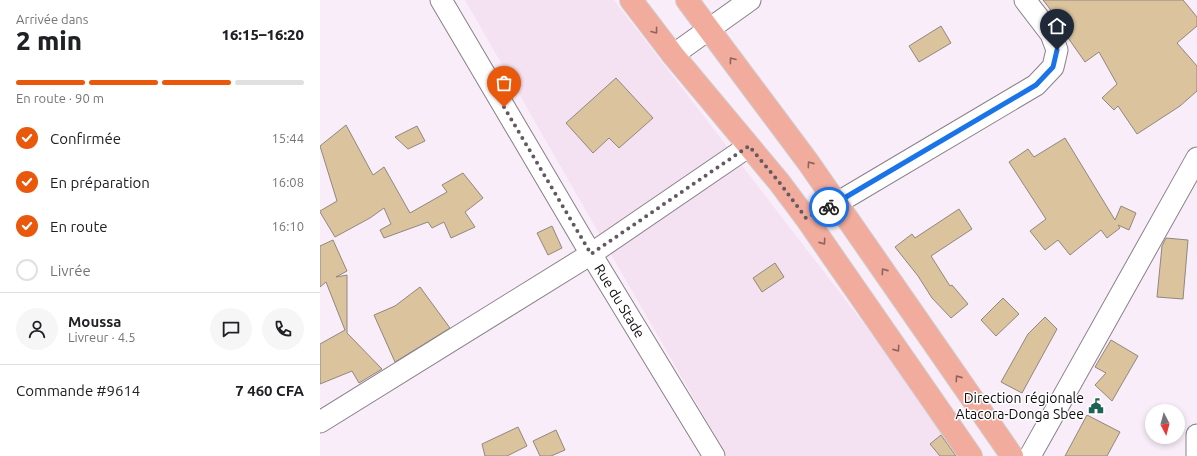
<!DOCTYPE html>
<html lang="fr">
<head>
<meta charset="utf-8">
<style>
  body { margin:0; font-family:Ubuntu,sans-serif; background:#f6f6f6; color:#202124; height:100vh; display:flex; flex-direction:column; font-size:15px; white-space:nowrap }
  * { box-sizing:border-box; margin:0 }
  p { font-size:13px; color:#757577 }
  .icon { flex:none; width:22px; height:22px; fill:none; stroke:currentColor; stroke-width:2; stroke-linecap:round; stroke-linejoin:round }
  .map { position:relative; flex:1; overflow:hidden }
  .panel { display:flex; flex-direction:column; background:#fff; width:320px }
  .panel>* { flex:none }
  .needle { width:26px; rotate:174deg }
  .controls { position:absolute; left:825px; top:404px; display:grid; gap:8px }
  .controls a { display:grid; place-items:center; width:40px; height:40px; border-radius:50%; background:#fff; box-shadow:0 2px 6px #0003; font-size:20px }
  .pin { position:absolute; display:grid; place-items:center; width:34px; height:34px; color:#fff; margin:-41px -17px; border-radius:50% 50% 50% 0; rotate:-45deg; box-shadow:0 0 4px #0007 }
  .pin .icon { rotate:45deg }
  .courier { position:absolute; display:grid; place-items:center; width:40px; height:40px; margin:-20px; border:3px solid #1a73e8; border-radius:50%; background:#fff; color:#222; box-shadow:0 1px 5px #0007 }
  .overview em { font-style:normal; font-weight:800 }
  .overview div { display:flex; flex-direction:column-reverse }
  .overview { display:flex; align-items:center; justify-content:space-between; height:68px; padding:0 16px }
  h1 { font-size:26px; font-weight:800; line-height:30px }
  .bar { display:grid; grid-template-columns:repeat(4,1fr); gap:6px 4px; align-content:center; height:48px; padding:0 16px }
  .bar i { height:5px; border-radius:3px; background:#e0e0e0 }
  .bar .active { background:#ea580c }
  .bar p { grid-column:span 4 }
  .line { display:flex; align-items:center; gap:10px; padding:0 16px; border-top:1px solid #e0e0e0 }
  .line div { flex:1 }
  .round { display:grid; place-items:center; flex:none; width:42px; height:42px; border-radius:21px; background:#f6f6f6 }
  ol { padding:0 16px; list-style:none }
  li { display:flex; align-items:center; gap:12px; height:44px }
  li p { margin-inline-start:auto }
  li .icon { padding:4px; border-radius:50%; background:#ea580c; color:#fff; stroke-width:4 }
  li:last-child { color:#757577 }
  li i { width:22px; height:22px; border:2px solid #e0e0e0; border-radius:50% }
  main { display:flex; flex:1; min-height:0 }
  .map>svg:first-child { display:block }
</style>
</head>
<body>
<main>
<section class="panel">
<div class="overview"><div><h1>2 min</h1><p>Arrivée dans</p></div><em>16:15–16:20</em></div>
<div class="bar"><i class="active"></i><i class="active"></i><i class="active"></i><i></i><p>En route · 90 m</p></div>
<ol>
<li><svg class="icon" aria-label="check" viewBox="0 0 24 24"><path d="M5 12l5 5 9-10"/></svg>Confirmée<p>15:44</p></li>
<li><svg class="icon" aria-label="check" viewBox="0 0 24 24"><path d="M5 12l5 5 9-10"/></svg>En préparation<p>16:08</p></li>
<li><svg class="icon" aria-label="check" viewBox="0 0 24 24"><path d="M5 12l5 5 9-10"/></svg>En route<p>16:10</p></li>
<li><i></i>Livrée</li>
</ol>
<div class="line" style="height:72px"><a class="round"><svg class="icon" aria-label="person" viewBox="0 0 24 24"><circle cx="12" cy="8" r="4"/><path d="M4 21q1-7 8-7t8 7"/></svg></a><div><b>Moussa</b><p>Livreur · 4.5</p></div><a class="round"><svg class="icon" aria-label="chat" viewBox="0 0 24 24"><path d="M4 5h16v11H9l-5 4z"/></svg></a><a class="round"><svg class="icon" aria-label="phone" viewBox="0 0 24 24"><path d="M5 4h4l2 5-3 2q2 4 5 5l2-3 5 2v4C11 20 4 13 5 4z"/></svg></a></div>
<div class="line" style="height:52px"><div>Commande #9614</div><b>7 460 CFA</b></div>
</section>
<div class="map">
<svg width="877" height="456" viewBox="0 0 877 456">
  <rect width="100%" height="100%" fill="#f8edf8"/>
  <polygon fill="#f4e1f1" points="145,0 294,0 646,456 407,456"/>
  <g fill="#dbc39e" stroke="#8f887d">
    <polygon points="723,0 863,0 877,17 877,26 857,43 877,66 877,91 860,106 817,134 798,106 794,110 782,98 797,84 779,52 765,62 732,15 734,14"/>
    <polygon points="621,26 631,43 599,62 589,46"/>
    <polygon points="296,78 333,118 299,148 289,138 273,153 246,123"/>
    <polygon points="26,125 53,175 64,167 90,213 127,192 122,185 143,173 163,198 145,212 155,227 131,238 124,222 112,228 108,222 64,238 60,230 71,224 64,208 50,218 15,237 0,212 0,211 17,201 0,146"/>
    <polygon points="97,126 105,141 88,149 75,137"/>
    <polygon points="745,138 795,220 801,206 816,213 809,230 798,225 800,228 787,238 781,230 750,255 738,240 725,250 710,231 726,219 689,162 708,149 714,157"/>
    <polygon points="639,209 652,229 611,256 630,286 632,285 648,304 631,318 612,298 598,276 575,247 592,234 595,238"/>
    <polygon points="232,226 242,248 228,255 217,233"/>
    <polygon points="846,238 868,240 863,299 837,297 842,246"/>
    <polygon points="13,240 27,271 16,277 27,275 27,333 62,369 39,383 32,371 0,384 0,344 25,330 6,282 0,287 0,246"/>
    <polygon points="455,263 464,277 442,292 433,278"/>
    <polygon points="100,287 130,328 75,362 54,315 75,306"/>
    <polygon points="683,298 699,314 676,336 661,320"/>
    <polygon points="725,317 737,329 702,393 681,382 708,334"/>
    <polygon points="791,340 818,356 792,401 775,385 786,373 775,367"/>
    <polygon points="767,415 800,432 787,456 745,456"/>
    <polygon points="198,427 207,446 187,456 165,456 162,444"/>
    <polygon points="236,430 245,450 231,456 220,456 213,441"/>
    <polygon points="621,435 636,456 620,456 610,444"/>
  </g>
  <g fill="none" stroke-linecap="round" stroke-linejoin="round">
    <g stroke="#89808a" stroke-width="23">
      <g id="minor">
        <path id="s1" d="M121,0L271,254L394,456"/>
        <polyline points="353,55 430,0"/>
        <polyline points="486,218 517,203 716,85 733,67 737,50 731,34 705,0"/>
        <polyline points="0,422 271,254 429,146"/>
        <polyline points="710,456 877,158"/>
        <polyline points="877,456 877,435"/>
      </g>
    </g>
    <g stroke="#cfcecf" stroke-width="24">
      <g id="major">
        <polyline points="311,0 353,55 459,182 486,218 651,456"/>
        <polyline points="367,0 488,162 692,456"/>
      </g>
    </g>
    <use href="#minor" stroke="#fff" stroke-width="21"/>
    <use href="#major" stroke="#f2ac9d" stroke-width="22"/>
  </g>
  <defs><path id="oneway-chevron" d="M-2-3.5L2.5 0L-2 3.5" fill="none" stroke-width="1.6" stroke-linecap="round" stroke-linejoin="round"/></defs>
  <g stroke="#8c645e">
    <use href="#oneway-chevron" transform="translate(335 31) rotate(53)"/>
    <use href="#oneway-chevron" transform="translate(412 60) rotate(-127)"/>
    <use href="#oneway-chevron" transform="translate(490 164) rotate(-125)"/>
    <use href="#oneway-chevron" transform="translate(503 242) rotate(55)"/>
    <use href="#oneway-chevron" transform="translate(564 271) rotate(-125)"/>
    <use href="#oneway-chevron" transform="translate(577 349) rotate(55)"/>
    <use href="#oneway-chevron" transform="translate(638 378) rotate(-125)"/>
  </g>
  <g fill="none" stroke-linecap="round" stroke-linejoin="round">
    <polyline stroke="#615b61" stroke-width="4" stroke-dasharray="0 7.2" points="184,107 271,254 429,146 459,182 486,218 509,207"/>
    <polyline stroke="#1a73e8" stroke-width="5" points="509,207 716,85 733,67 737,50"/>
  </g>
  <defs>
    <g id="civic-bare" transform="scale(1.2)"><path d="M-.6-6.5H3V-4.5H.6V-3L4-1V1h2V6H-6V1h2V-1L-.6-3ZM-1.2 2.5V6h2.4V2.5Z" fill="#1c6356" stroke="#fff" stroke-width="2.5" paint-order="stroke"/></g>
  </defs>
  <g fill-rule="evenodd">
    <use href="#civic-bare" x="776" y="406"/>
  </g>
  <g text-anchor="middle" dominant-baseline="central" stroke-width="3" stroke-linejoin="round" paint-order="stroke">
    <g font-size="14" fill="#0f0c10" stroke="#fff">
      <text stroke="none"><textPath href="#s1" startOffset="350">Rue du Stade</textPath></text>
    </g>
    <g font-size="14" fill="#0f0c10" stroke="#fff" text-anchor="end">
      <text x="764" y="398">Direction régionale<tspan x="764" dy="16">Atacora-Donga Sbee</tspan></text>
    </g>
  </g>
</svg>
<div class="controls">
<a><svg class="needle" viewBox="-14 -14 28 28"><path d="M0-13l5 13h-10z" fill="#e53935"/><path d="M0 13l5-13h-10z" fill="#757577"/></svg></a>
</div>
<div class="pin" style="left:184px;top:107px;background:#ea580c"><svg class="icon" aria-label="bag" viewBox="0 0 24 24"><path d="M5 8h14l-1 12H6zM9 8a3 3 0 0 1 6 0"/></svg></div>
<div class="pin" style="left:737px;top:50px;background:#1f2937"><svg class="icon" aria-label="home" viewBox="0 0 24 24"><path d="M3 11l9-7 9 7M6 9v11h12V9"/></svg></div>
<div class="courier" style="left:509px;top:207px"><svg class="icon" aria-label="bike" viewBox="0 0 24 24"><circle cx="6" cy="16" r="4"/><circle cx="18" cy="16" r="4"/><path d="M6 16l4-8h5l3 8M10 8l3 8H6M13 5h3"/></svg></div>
</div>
</main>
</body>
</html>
